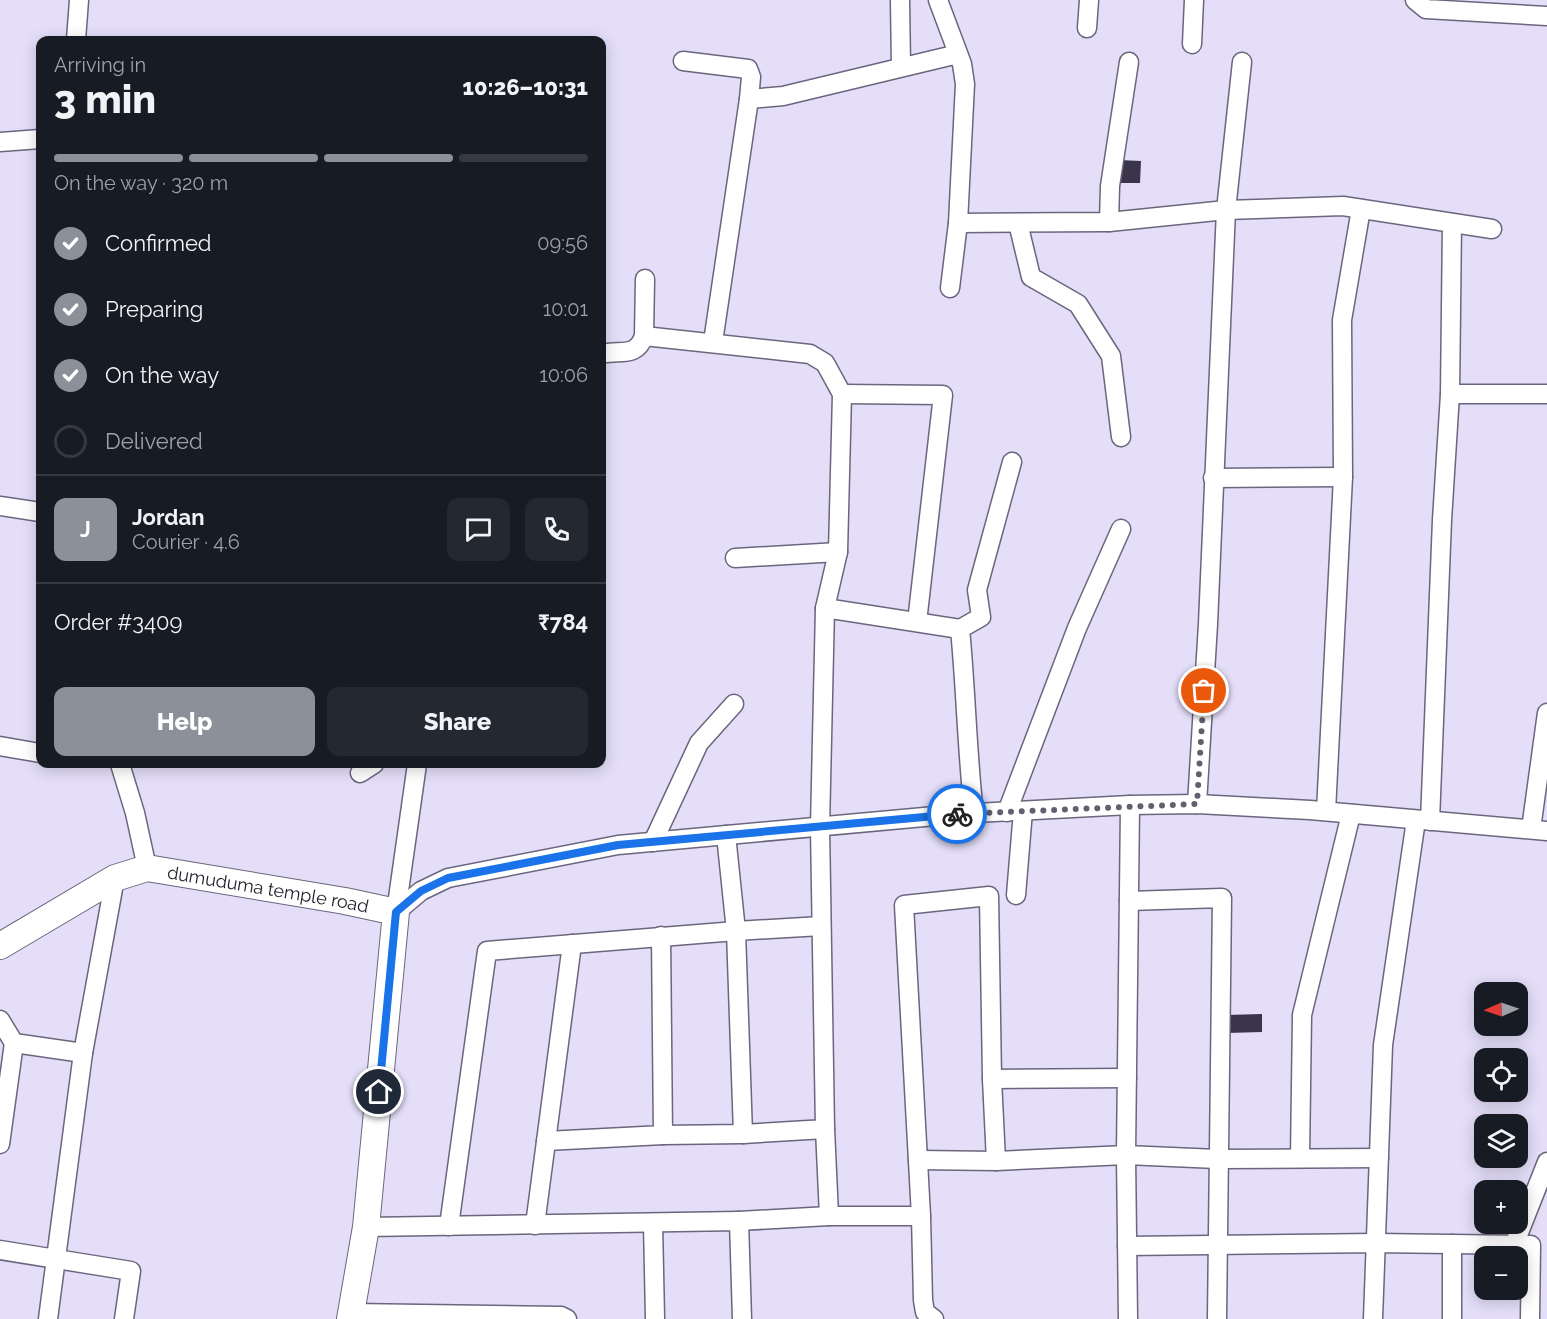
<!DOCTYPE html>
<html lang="en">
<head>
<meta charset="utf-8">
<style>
  body { margin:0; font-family:Raleway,sans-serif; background:#242831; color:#f1f3f6; height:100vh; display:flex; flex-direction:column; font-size:22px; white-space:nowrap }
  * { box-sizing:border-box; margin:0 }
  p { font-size:20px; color:#9ea1a6 }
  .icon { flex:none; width:33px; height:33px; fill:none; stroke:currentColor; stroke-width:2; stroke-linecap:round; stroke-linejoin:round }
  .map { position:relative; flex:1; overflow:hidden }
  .sheet { position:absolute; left:36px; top:36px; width:570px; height:732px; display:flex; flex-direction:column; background:#171b24; border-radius:12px; box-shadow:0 3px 15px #0003 }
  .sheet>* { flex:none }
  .needle { width:39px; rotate:268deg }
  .controls { position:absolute; left:1474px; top:982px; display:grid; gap:12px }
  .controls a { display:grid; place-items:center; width:54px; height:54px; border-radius:12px; background:#171b24; box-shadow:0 3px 15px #0003; font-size:30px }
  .pin { position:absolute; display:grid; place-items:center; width:51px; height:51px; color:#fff; margin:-26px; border:3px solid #fff; border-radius:50%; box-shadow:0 2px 6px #0007 }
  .courier { position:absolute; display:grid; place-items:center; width:60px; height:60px; margin:-30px; border:4px solid #1a73e8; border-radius:50%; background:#fff; color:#222; box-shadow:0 2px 8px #0007 }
  .head em { font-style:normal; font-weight:800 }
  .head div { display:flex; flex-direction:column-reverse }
  .head { display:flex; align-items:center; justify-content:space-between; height:102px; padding:0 18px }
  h1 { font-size:39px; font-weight:800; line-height:45px }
  .bar { display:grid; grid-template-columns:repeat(4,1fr); gap:9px 6px; align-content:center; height:72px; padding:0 18px }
  .bar i { height:8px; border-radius:4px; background:#363941 }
  .bar .on { background:#8c9099 }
  .bar p { grid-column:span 4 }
  .line { display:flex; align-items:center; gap:15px; padding:0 18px; border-top:2px solid #363941 }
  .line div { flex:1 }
  .round { display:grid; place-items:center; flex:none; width:63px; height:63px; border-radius:12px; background:#242831 }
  ol { padding:0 18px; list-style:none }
  li { display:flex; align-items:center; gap:18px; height:66px }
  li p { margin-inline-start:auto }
  li .icon { padding:6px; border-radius:50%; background:#8c9099; color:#fff; stroke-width:4 }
  li:last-child { color:#9ea1a6 }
  li i { width:33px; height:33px; border:3px solid #363941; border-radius:50% }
  .cta { display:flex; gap:12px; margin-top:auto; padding:12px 18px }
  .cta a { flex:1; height:69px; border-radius:12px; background:#8c9099; color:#fff; font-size:24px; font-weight:800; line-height:69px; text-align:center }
  .cta a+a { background:#242831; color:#f1f3f6 }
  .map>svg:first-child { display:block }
</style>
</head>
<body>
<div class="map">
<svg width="1547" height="1319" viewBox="0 0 1547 1319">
  <rect width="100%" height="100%" fill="#e4def9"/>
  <g fill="#3a354a">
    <polygon points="1119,160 1141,161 1140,183 1119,183"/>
    <polygon points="1262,1014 1262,1032 1227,1033 1226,1015"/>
  </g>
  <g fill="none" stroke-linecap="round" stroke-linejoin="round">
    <g stroke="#6b657d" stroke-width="21">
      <g id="street">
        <polyline points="900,0 901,66"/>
        <polyline points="938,0 962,64 965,84 958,223 950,288"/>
        <polyline points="1415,0 1426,9 1547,16"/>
        <polyline points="1087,28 1089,0"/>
        <polyline points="76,40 79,0"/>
        <polyline points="1192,44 1194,0"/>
        <polyline points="683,61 748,69 751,77 749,99 783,96 958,54"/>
        <polyline points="0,142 40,139"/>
        <polyline points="1109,222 1110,186 1129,62"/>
        <polyline points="958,223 1109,222 1226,210 1242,62"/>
        <polyline points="1018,223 1031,277 1078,304 1111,356 1121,437"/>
        <polyline points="644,336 810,354 825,363 842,394 838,552 825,608"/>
        <polyline points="713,342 749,99"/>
        <path d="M602,354C619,349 636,359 644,336L645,279"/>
        <polyline points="842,394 943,395 917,622"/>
        <polyline points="1450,394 1547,394"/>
        <polyline points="1213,478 1343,477"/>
        <polyline points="0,506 40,512"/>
        <polyline points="735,558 838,552"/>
        <polyline points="0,746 40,753"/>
        <polyline points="120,764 135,813 147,868"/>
        <polyline points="360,773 374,764"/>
        <polyline points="1197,804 1208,624 1226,210 1343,206 1492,229"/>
        <polyline points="1326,811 1343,477 1342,320 1361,209"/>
        <polyline points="1007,812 1077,628 1121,529"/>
        <path d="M974,814C967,752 966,690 960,629L981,617L977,590L1012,462"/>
        <polyline points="1430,821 1442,520 1450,394 1452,223"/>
        <polyline points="1531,829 1547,713"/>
        <polyline points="653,842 699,743 734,704"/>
        <polyline points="1016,895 1023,811"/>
        <polyline points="1129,901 1222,898 1217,1319"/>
        <polyline points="396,912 421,891 448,878 618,845 957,814 1130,805 1197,804 1310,810 1547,831"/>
        <polyline points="396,912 417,764"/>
        <polyline points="0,1020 14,1043 83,1053"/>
        <polyline points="992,1079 996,1161 1126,1155 1217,1159 1379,1158"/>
        <polyline points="825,1129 829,1216 921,1216 904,905 989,896 992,1079 1127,1078"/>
        <polyline points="743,1134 825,1129 820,827 825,608 960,629"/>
        <polyline points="663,1135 743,1134 736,931 821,926"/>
        <polyline points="546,1141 663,1135 661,936"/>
        <polyline points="0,1144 14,1043"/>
        <polyline points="1300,1158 1302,1015 1351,814"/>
        <polyline points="918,1160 996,1161"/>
        <polyline points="921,1216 923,1300 925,1312 934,1319"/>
        <polyline points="739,1221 829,1216"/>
        <polyline points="653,1223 655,1319"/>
        <polyline points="535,1225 572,944"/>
        <polyline points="449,1226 487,951 736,931 726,835"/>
        <polyline points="366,1227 739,1221 742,1319"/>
        <polyline points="1514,1245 1547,1162"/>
        <polyline points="1127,1246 1375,1243 1531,1245 1530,1319"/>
        <polyline points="0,1250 131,1271 124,1319"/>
        <polyline points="351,1313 561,1316 567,1319"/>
        <polyline points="48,1319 83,1053 115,878"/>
        <polyline points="1128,1319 1126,1155 1130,805"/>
        <polyline points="1373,1319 1383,1045 1416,820"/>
        <polyline points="1452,1319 1452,1244"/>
      </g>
    </g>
    <g stroke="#6b657d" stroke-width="28">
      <g id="secondary">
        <path id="s1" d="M0,946L115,878L147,868L345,901L396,912L366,1227L350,1319"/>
      </g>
    </g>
    <use href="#street" stroke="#fff" stroke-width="18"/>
    <use href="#secondary" stroke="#fff" stroke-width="26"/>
  </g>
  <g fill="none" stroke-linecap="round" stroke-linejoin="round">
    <polyline stroke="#635f6f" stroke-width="6" stroke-dasharray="0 10.8" points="957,814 1197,804 1204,691"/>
    <polyline stroke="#1a73e8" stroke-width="8" points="379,1092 396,912 421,891 448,878 618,845 957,814"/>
  </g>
  <g text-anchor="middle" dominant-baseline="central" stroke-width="6" stroke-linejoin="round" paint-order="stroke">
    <g font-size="18" fill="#1e1b25" stroke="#f1edfd">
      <text stroke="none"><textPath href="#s1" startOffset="290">dumuduma temple road</textPath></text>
    </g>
  </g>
</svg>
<div class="controls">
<a><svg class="needle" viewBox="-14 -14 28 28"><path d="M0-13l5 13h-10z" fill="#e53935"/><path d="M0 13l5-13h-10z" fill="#9ea1a6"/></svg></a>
<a><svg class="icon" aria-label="locate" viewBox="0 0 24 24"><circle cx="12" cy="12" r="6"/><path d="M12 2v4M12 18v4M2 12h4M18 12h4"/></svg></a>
<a><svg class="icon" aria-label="layers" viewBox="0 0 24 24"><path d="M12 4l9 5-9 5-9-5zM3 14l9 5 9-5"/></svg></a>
<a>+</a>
<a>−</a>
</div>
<div class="pin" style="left:1204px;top:691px;background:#ea580c"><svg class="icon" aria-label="bag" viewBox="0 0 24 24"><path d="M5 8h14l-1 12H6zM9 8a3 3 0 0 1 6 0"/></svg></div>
<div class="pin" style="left:379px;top:1092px;background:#1f2937"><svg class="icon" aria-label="home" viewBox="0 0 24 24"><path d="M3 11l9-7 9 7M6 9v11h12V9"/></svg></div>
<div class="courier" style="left:957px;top:814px"><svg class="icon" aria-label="bike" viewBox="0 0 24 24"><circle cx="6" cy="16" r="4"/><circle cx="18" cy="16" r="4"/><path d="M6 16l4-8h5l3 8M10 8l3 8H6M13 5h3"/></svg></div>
<section class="sheet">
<div class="head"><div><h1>3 min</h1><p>Arriving in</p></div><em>10:26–10:31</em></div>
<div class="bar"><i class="on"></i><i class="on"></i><i class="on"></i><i></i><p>On the way · 320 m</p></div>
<ol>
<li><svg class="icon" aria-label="check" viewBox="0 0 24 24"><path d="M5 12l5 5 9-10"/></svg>Confirmed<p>09:56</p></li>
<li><svg class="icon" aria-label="check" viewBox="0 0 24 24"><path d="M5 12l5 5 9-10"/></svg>Preparing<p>10:01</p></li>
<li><svg class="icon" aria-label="check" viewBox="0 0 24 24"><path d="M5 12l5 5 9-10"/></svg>On the way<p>10:06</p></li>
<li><i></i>Delivered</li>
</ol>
<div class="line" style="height:108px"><b class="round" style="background:#8c9099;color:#fff">J</b><div><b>Jordan</b><p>Courier · 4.6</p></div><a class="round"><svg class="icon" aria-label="chat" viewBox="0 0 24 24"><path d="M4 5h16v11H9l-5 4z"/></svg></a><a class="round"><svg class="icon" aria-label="phone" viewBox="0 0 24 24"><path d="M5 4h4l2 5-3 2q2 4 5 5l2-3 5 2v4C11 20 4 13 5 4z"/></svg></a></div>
<div class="line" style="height:78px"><div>Order #3409</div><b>₹784</b></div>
<div class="cta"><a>Help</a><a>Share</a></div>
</section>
</div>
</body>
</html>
